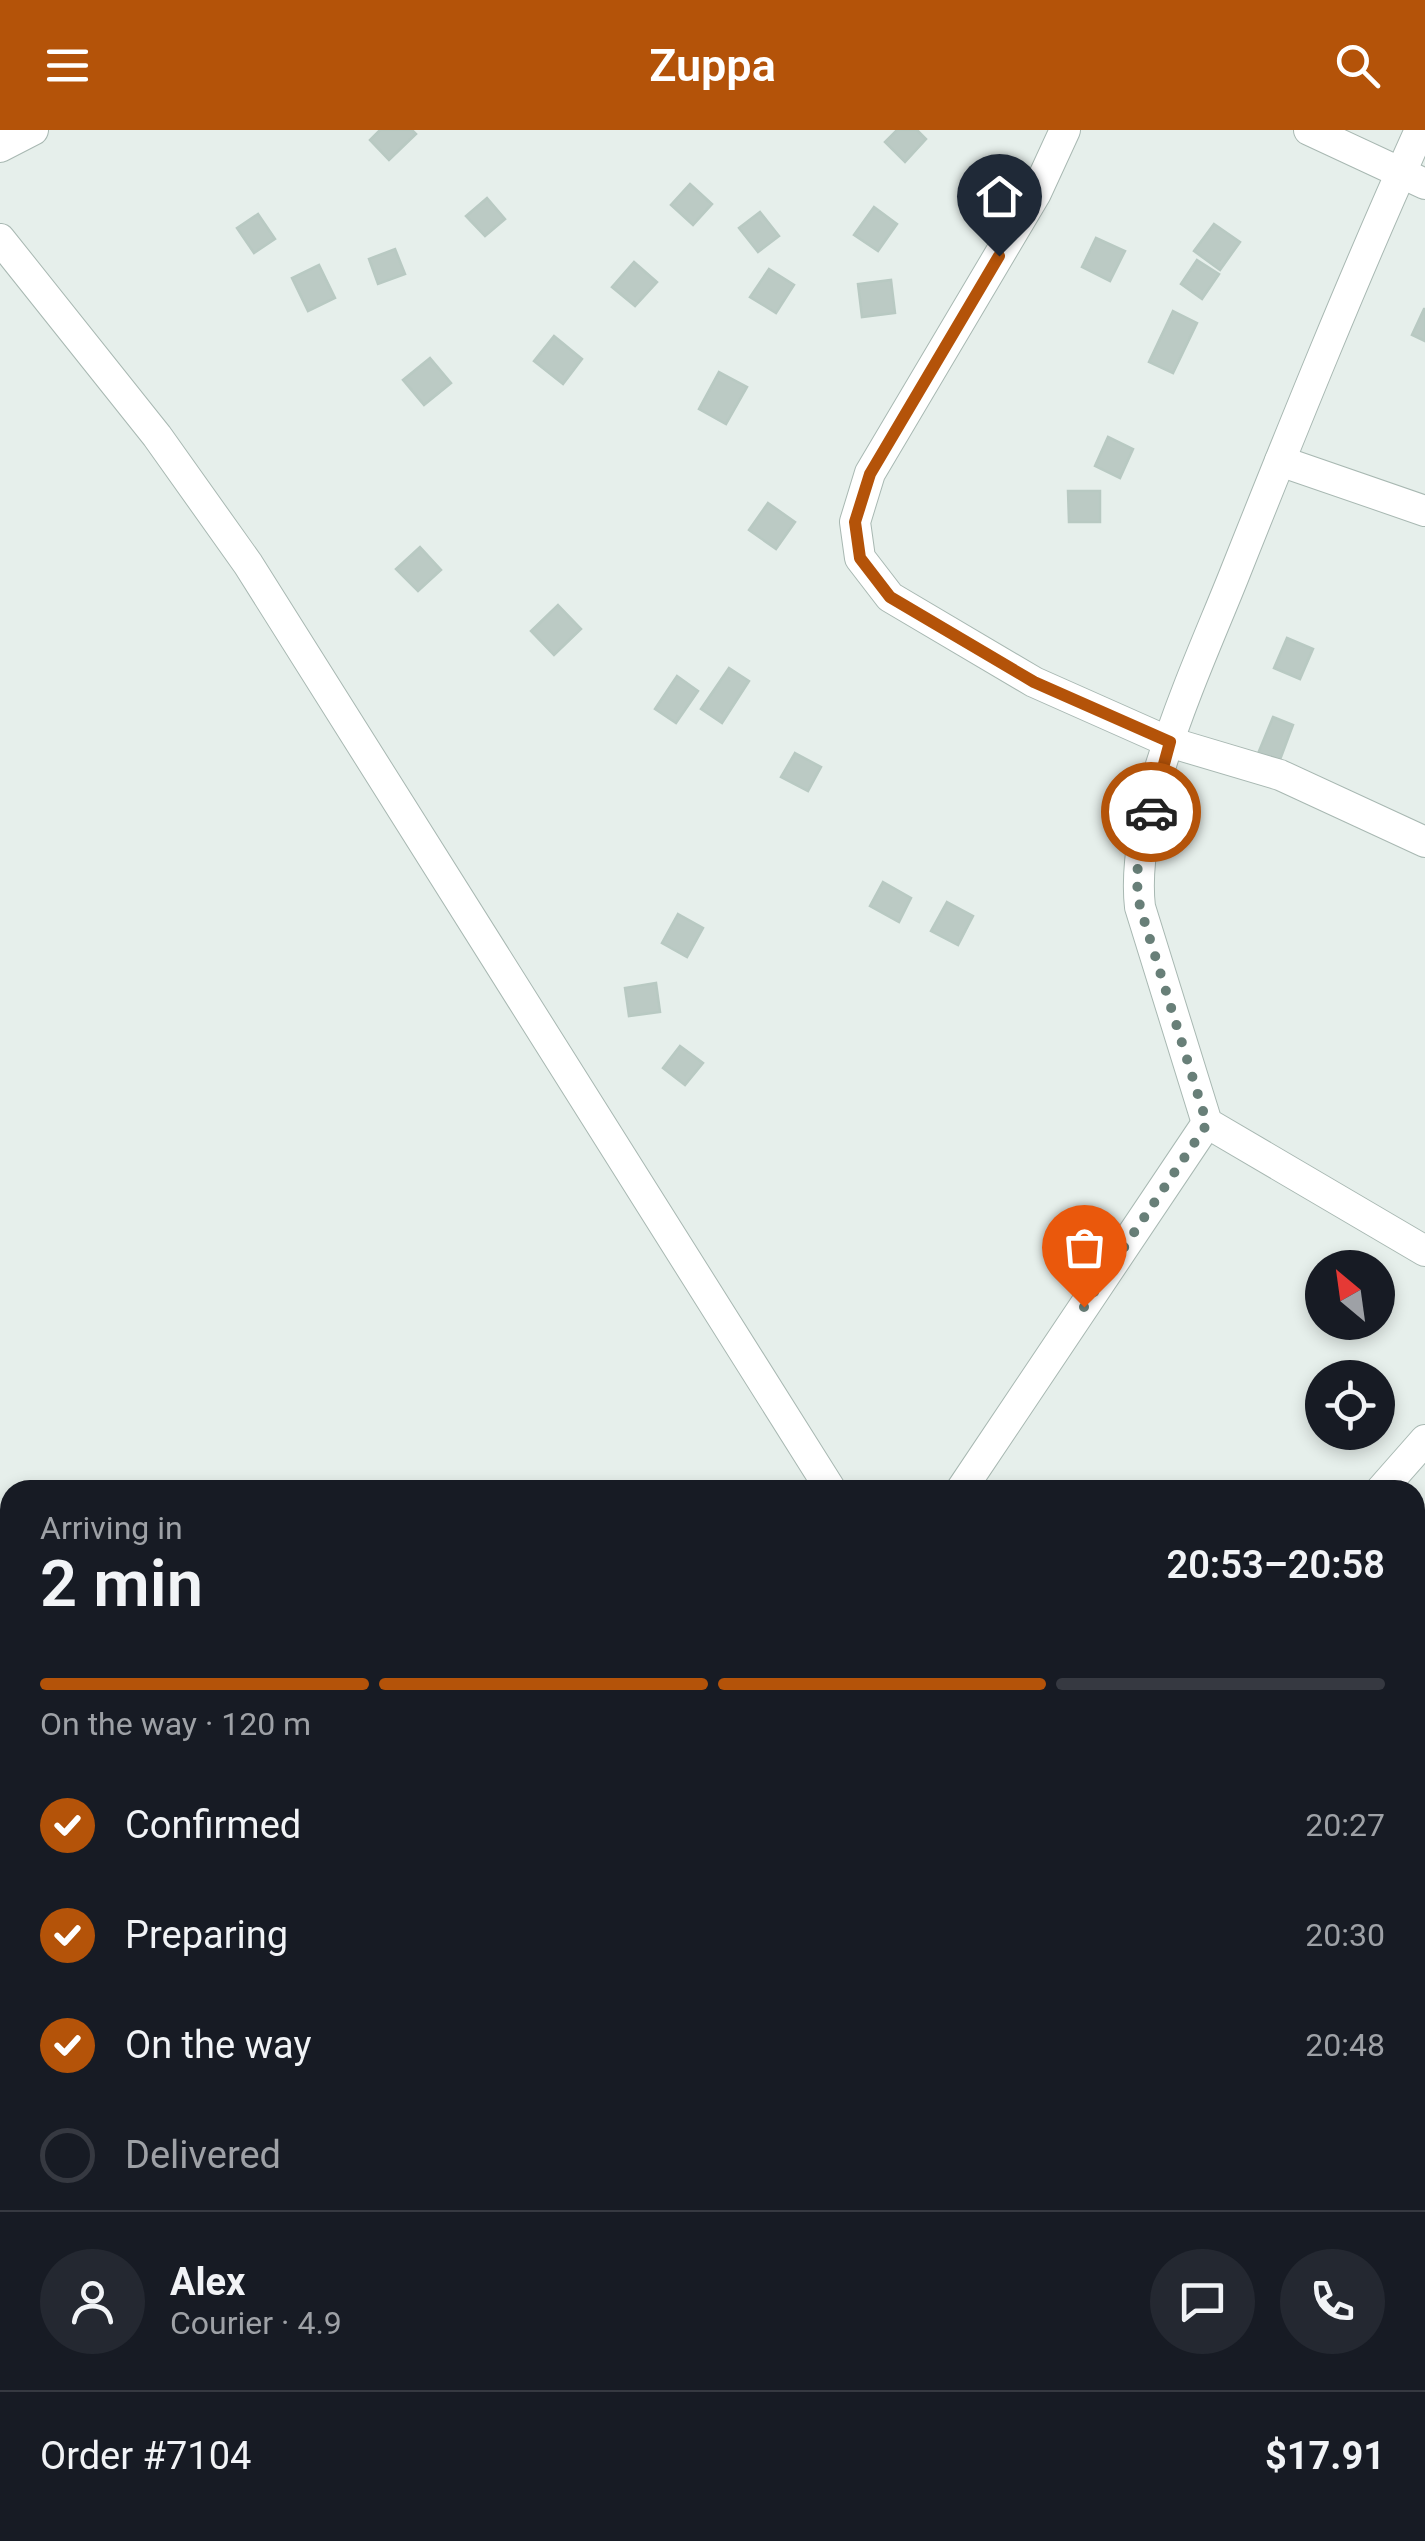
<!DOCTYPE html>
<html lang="en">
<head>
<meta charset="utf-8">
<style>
  body { margin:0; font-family:Roboto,sans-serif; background:#242831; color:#f1f3f6; height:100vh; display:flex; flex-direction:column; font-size:38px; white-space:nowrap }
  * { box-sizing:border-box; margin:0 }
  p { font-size:32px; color:#9ea1a6 }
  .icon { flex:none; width:55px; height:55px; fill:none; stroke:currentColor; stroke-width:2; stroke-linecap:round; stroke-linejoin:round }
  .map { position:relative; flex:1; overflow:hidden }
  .drawer { position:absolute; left:0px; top:1350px; width:1425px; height:1062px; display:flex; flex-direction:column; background:#171b24; border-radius:30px 30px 0 0; box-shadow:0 5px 15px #0003 }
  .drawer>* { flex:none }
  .needle { width:65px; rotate:331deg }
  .fabs { position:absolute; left:1305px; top:1120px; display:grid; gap:20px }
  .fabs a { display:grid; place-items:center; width:90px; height:90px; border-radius:50%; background:#171b24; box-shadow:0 5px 15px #0003; font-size:50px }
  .pin { position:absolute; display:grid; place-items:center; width:85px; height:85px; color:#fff; margin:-102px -42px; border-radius:50% 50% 50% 0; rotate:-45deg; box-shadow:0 0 10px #0007 }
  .pin .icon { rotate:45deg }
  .courier { position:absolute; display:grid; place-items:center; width:100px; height:100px; margin:-50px; border:8px solid #b45309; border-radius:50%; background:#fff; color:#222; box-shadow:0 2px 12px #0007 }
  .overview em { font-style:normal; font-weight:600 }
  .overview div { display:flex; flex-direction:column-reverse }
  .overview { display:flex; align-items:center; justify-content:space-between; height:170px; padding:0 40px }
  h1 { font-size:65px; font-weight:600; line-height:75px }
  .bar { display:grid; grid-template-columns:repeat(4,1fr); gap:15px 10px; align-content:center; height:120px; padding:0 40px }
  .bar i { height:12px; border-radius:8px; background:#363941 }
  .bar .active { background:#b45309 }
  .bar p { grid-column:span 4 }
  .line { display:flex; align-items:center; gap:25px; padding:0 40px; border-top:2px solid #363941 }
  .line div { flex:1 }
  .round { display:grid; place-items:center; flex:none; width:105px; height:105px; border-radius:52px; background:#242831 }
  ol { padding:0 40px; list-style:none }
  li { display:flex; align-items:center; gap:30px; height:110px }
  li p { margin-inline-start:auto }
  li .icon { padding:10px; border-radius:50%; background:#b45309; color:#fff; stroke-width:4 }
  li:last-child { color:#9ea1a6 }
  li i { width:55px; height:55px; border:5px solid #363941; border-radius:50% }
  header { display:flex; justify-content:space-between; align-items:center; height:130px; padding:0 40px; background:#b45309; color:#fff; font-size:45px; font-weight:600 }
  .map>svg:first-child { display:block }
</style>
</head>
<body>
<header><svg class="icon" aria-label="menu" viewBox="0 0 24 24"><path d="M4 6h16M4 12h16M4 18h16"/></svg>Zuppa<svg class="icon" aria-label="search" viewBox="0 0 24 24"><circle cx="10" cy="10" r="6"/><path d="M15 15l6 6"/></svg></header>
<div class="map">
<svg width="1425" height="2411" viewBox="0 0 1425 2411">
  <rect width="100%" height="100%" fill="#e6efeb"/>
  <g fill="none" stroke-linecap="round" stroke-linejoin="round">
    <g stroke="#8ec9d4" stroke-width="12">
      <polyline points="1415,1870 1425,1865"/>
      <polyline points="0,2365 10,2360"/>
    </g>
  </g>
  <g fill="#bbcac4" stroke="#b8c9c2" stroke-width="2.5">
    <polygon points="380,0 412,0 416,4 389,30 370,10"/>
    <polygon points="897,0 917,0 926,9 905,32 885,12"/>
    <polygon points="690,54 712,74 693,95 671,75"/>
    <polygon points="487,68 505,89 485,106 466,86"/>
    <polygon points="874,77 897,94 878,121 854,105"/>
    <polygon points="760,82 779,106 758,122 739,98"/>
    <polygon points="258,84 275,109 254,123 237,98"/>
    <polygon points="1214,94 1240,112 1220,140 1194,121"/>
    <polygon points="1096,108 1125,121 1110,151 1082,137"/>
    <polygon points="395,119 405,144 378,154 369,129"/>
    <polygon points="1197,130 1219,144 1202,169 1181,154"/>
    <polygon points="634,132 657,152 635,176 612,157"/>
    <polygon points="319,135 335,168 308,181 292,148"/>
    <polygon points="769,139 794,155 776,183 750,167"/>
    <polygon points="891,150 895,183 862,187 858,154"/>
    <polygon points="1424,179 1425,179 1425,211 1412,205"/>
    <polygon points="1173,181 1197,193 1173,243 1149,232"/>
    <polygon points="554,206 582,229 563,254 534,231"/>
    <polygon points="430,228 451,253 424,275 403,250"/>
    <polygon points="719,242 747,257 726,294 699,279"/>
    <polygon points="1108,307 1133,319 1120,348 1095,336"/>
    <polygon points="1068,361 1100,361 1100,392 1069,392"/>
    <polygon points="768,373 795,392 776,419 749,400"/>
    <polygon points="420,417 441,440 418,461 396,439"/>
    <polygon points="558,475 581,499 554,525 531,501"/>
    <polygon points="1287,508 1313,519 1300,549 1274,538"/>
    <polygon points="729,538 749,551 722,593 701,579"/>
    <polygon points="677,546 698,561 676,593 655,579"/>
    <polygon points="1273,587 1293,595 1278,635 1257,626"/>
    <polygon points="795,623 821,637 808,661 781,647"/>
    <polygon points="883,752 911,768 899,792 870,776"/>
    <polygon points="947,772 973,786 958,815 931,801"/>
    <polygon points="678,784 703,798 687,827 662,813"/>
    <polygon points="656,853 660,882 629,886 625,858"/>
    <polygon points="680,916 703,933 685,955 663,938"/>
  </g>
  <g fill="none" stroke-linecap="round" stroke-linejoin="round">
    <g stroke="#a8b8b2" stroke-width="32">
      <g id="minor">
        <polyline points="1065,0 1036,63 870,343 855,392 860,428 890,467 1034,552 1169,612 1280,645 1425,712"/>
        <polyline points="1309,0 1425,54"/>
        <path d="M1420,0C1354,146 1294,295 1235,443C1199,534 1129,680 1140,777L1207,993L1425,1121"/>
        <polyline points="0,17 33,0"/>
        <polyline points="0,109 157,306 248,434 831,1360"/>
        <polyline points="1280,331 1425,381"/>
        <polyline points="961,1360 1207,993"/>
        <polyline points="1381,1360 1425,1310"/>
        <polyline points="1415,1827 1425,1819"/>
        <polyline points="1415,1887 1425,1898"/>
        <polyline points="0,2188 10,2184"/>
      </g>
    </g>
    <use href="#minor" stroke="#fff" stroke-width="30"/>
  </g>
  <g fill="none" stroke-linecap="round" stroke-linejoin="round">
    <polyline stroke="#687f78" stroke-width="10" stroke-dasharray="0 18" points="1084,1177 1207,994 1140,777 1136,746 1151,682"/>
    <polyline stroke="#b45309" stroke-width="12" points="999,126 870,344 855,392 860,428 890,467 1034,552 1170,612 1151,682"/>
  </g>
</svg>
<div class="fabs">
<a><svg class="needle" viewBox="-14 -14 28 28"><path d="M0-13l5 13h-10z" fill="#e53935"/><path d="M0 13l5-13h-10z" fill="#9ea1a6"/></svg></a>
<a><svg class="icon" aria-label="locate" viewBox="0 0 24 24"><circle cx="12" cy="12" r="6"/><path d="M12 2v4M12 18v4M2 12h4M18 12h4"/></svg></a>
</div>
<div class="pin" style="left:1084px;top:1177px;background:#ea580c"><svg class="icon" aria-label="bag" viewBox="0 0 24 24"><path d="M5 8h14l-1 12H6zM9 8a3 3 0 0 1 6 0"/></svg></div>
<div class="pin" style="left:999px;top:126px;background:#1f2937"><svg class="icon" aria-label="home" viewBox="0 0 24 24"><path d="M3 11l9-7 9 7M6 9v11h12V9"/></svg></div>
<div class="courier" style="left:1151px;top:682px"><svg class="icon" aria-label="car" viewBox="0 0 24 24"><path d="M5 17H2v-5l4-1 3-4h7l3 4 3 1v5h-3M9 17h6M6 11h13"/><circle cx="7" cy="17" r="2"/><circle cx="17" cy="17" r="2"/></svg></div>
<section class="drawer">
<div class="overview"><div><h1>2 min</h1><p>Arriving in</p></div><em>20:53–20:58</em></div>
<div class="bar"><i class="active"></i><i class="active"></i><i class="active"></i><i></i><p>On the way · 120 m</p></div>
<ol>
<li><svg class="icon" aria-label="check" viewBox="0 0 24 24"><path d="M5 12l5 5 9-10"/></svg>Confirmed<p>20:27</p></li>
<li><svg class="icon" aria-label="check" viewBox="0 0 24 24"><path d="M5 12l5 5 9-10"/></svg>Preparing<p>20:30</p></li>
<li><svg class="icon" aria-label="check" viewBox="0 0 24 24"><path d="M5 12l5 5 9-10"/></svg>On the way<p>20:48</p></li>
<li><i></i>Delivered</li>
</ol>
<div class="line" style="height:180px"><a class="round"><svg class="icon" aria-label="person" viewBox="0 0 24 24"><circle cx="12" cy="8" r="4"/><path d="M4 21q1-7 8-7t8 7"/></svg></a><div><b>Alex</b><p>Courier · 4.9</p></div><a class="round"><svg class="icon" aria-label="chat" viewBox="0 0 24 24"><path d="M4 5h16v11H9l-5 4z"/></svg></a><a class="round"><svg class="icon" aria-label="phone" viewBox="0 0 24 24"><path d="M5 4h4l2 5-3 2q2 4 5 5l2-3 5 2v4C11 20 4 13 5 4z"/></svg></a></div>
<div class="line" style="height:130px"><div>Order #7104</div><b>$17.91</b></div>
</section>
</div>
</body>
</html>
